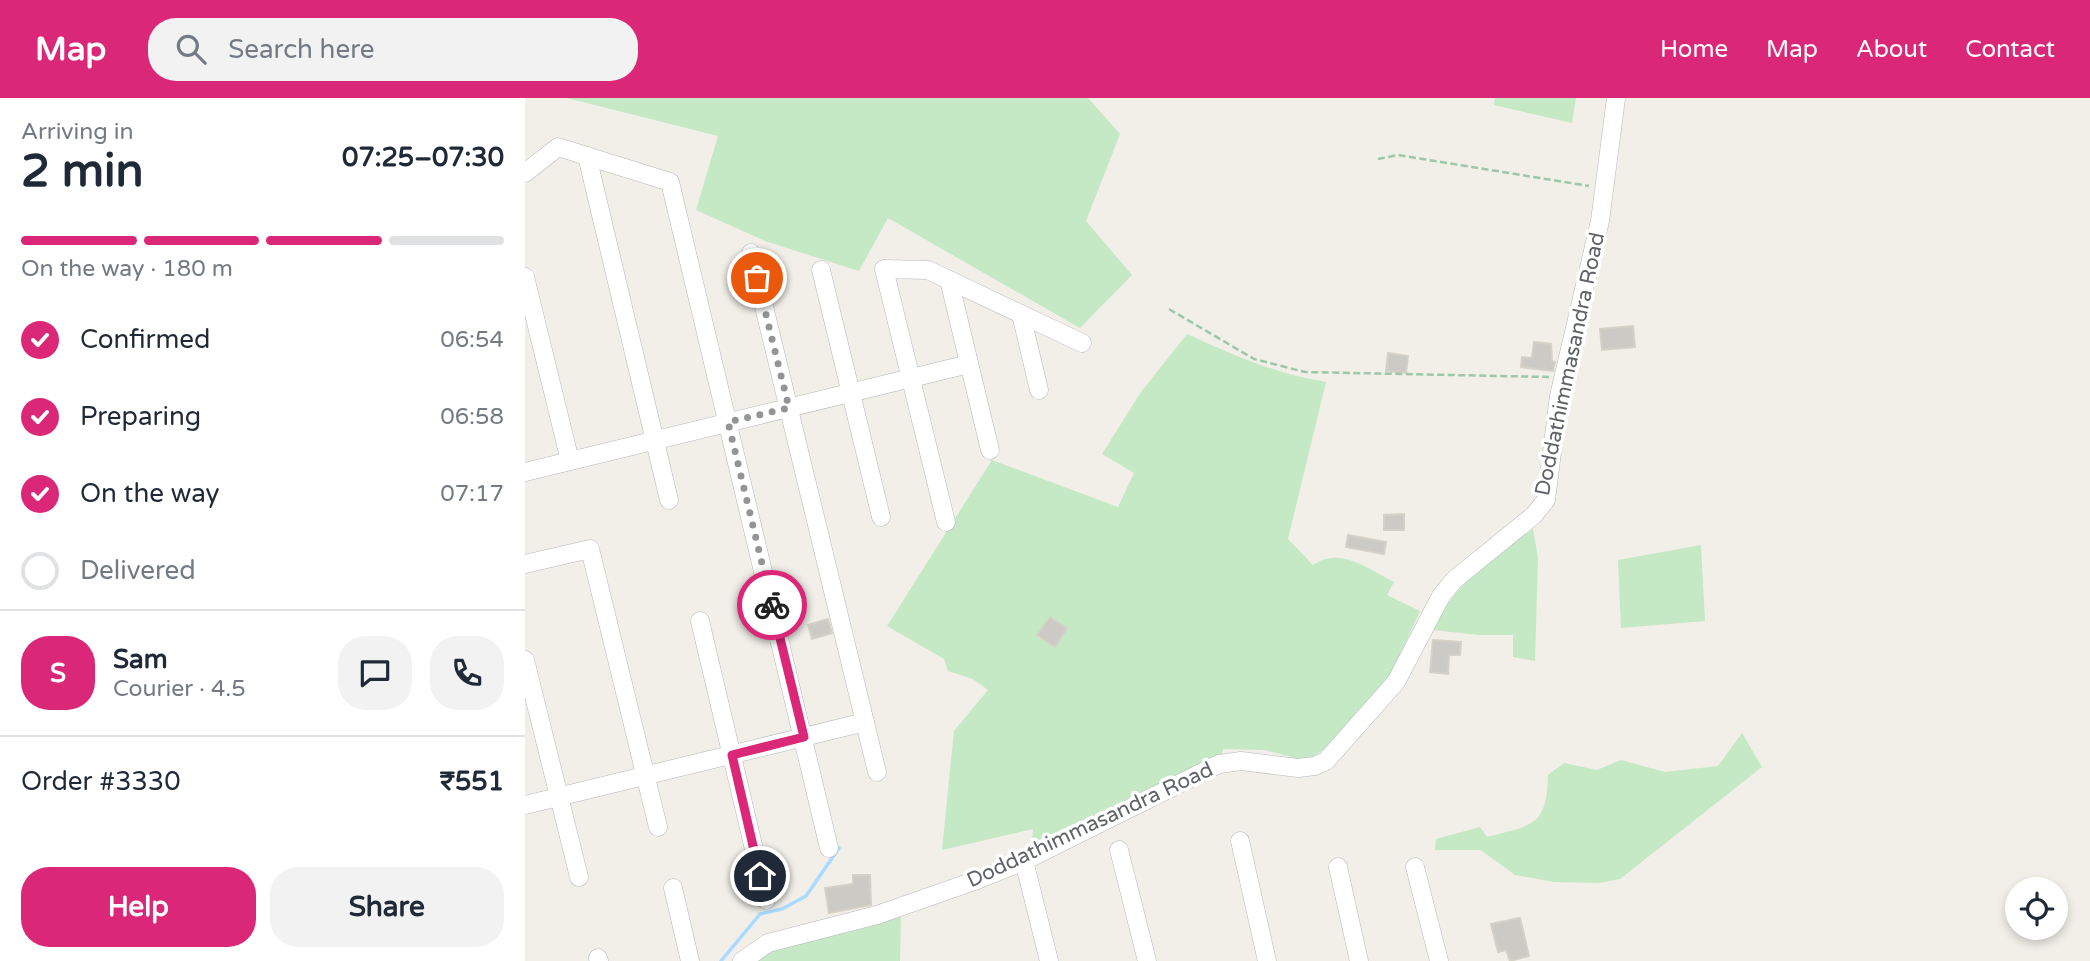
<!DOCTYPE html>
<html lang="en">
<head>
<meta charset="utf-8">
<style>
  body { margin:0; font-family:"Varela Round",sans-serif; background:#f2f2f3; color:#1f2937; height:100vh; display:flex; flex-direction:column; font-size:26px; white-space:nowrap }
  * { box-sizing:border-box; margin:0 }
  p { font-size:23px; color:#747a83 }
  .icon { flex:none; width:38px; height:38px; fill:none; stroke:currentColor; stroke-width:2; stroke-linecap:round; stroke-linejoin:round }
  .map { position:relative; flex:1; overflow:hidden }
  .panel { display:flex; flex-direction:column; background:#fff; width:525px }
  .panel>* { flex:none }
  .controls { position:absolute; left:1480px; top:779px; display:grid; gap:14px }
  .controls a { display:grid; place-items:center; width:63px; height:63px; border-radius:50%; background:#fff; box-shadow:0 4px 10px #0003; font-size:35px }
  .pin { position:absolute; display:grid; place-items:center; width:60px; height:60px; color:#fff; margin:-30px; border:4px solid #fff; border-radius:50%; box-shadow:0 2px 7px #0007 }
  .courier { position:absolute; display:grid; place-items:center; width:70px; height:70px; margin:-35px; border:5px solid #db2777; border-radius:50%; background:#fff; color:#222; box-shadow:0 2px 9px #0007 }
  .overview em { font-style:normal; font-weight:700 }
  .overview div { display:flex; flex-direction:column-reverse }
  .overview { display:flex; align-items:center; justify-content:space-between; height:119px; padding:0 21px }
  h1 { font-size:46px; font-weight:700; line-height:52px }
  .bar { display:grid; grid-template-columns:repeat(4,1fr); gap:10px 7px; align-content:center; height:84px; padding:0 21px }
  .bar i { height:9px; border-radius:5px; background:#e0e1e3 }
  .bar .active { background:#db2777 }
  .bar p { grid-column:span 4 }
  .line { display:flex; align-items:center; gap:18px; padding:0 21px; border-top:2px solid #e0e1e3 }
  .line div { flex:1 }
  .round { display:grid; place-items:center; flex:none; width:74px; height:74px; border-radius:28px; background:#f2f2f3 }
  ol { padding:0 21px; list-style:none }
  li { display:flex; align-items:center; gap:21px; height:77px }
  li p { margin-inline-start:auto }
  li .icon { padding:7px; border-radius:50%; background:#db2777; color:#fff; stroke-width:4 }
  li:last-child { color:#747a83 }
  li i { width:38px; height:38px; border:4px solid #e0e1e3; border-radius:50% }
  .primary-button { display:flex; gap:14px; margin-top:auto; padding:14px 21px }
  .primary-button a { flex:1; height:80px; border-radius:28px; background:#db2777; color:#fff; font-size:28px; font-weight:700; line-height:80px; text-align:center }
  .primary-button a+a { background:#f2f2f3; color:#1f2937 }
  header { display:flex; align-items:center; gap:42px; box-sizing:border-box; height:98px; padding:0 35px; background:#db2777; color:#fff }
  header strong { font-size:33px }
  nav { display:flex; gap:38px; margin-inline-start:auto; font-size:24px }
  .search { width:490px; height:63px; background:#f2f2f3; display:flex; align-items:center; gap:18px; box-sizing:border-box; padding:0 24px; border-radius:28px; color:#747a83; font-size:26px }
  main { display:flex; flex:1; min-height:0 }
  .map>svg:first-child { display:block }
</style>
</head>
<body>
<header>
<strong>Map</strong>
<div class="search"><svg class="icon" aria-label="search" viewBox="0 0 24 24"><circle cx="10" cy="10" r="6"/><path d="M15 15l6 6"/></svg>Search here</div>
<nav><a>Home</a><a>Map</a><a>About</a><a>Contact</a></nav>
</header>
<main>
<section class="panel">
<div class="overview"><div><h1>2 min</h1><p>Arriving in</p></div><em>07:25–07:30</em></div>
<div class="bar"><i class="active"></i><i class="active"></i><i class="active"></i><i></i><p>On the way · 180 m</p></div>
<ol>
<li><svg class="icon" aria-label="check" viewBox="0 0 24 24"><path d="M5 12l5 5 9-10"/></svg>Confirmed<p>06:54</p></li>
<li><svg class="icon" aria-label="check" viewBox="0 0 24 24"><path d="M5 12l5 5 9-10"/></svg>Preparing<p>06:58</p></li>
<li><svg class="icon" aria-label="check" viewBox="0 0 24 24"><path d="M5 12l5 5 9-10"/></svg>On the way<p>07:17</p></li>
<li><i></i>Delivered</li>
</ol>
<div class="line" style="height:126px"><b class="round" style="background:#db2777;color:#fff">S</b><div><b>Sam</b><p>Courier · 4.5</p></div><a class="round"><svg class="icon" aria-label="chat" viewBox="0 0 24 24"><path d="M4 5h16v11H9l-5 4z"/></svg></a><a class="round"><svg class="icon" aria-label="phone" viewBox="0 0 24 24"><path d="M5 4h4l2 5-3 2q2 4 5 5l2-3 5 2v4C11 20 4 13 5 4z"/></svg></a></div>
<div class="line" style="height:91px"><div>Order #3330</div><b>₹551</b></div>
<div class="primary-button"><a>Help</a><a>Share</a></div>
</section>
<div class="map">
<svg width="1565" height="863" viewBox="0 0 1565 863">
  <rect width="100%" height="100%" fill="#f1efe8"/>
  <g fill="#c5e8c5">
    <polygon points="42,0 563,0 595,36 561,123 607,177 555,230 363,120 334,173 240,143 171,112 193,38"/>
    <polygon points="970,0 1051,0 1047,25 969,7"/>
    <path d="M662,236C708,257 751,276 801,284L763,441L788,467C815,448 843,471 869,484L862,497L895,513L863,583L806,647L781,663L740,652L698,651L697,656C633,685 571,717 507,745L508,731L417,752L429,633L463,592L448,581L423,573L419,561L362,528L467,362L593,409L609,375L577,356L616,294Z"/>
    <path d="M1008,431L1013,460L1010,563L988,559V537H954L908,532C929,486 967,459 1008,431Z"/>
    <polygon points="1176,447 1180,523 1096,530 1093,462"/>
    <path d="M1217,635L1237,669L1095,781L1074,785L1029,784L990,777L956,752H910L911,741L955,729L962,739C1007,727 1022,729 1023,677L1039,665L1072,672L1096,662L1140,674L1193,668Z"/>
    <polygon points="376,815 375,863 224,863 249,849"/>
  </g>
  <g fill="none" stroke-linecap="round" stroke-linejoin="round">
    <polyline stroke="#aadaff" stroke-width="3.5" points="196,863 235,816 257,811 281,798 314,750"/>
  </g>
  <g fill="#cccac5" stroke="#d6d1c6" stroke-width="2">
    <polygon points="1108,228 1110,249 1077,252 1075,231"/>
    <polygon points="1009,244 1026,246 1027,263 1030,264 1028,273 996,269 997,259 1007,260"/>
    <polygon points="863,255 883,258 881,275 861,273"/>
    <polygon points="879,416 879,432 859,432 859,417"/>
    <polygon points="823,437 861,444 859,456 821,449"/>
    <polygon points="525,519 542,530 530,549 512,537"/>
    <polygon points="303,521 307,535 287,541 283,527"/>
    <polygon points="908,542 936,544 935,557 924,557 923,576 905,574"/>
    <polygon points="328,777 345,777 346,807 304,815 300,790 328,786"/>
    <polygon points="995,820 1004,858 985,863 981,852 973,854 966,826"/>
  </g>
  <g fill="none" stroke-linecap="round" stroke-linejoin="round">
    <g stroke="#b5b8bc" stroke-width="19">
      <g id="minor">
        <polyline points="62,58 144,402"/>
        <polyline points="0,75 33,49 145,84 304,750"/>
        <polyline points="226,155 352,674"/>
        <polyline points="296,172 356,419"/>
        <polyline points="0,179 45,363"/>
        <polyline points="424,182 465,352"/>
        <polyline points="496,216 514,292"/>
        <polyline points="0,374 444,266"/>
        <polyline points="421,424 359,171 403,172 557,245"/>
        <polyline points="0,466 65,451 133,729"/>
        <polyline points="175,523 241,802"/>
        <polyline points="0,562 54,779"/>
        <polyline points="0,707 340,624"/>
        <polyline points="715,743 742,863"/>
        <polyline points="594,752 622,863"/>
        <polyline points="499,763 524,863"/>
        <polyline points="813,769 834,863"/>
        <polyline points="890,769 914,863"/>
        <polyline points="148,790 165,863"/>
        <polyline points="73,860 74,863"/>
        <polyline points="217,863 243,845 352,817 452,782 499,763 694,666 716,663 773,670 790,668 801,663 871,584 916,498 929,482 1009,417 1021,402 1034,298 1075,123 1091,0"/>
      </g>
    </g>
    <g stroke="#9cc7a9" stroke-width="2.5" stroke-dasharray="7 3.5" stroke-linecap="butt">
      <polyline points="853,61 873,57 1064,88"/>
      <polyline points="644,211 729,261 780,274 1024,279"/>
    </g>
    <use href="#minor" stroke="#fff" stroke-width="18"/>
  </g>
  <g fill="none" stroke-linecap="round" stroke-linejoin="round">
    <polyline stroke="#929495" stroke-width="7" stroke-dasharray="0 12.6" points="232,180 264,310 203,324 247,507"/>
    <polyline stroke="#db2777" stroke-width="9" points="235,778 207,657 279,639 247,507"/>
  </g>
  <g text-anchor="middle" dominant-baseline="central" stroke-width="7" stroke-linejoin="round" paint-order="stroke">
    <g font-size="21" fill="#5f6368" stroke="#fff">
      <text transform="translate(1045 266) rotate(-78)">Doddathimmasandra Road</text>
      <text transform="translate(565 727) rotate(-25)">Doddathimmasandra Road</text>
    </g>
  </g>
</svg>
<div class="controls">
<a><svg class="icon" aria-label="locate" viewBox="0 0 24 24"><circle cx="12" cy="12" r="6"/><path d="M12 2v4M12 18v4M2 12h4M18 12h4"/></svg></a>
</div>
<div class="pin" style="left:232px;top:180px;background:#ea580c"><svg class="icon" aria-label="bag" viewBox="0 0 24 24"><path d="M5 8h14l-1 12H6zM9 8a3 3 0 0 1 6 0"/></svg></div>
<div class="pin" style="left:235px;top:778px;background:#1f2937"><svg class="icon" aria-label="home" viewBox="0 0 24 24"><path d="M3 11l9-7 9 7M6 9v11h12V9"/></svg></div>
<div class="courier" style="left:247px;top:507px"><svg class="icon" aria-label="bike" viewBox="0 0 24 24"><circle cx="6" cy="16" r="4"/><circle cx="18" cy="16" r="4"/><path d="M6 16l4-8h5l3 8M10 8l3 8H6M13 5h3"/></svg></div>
</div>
</main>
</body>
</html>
